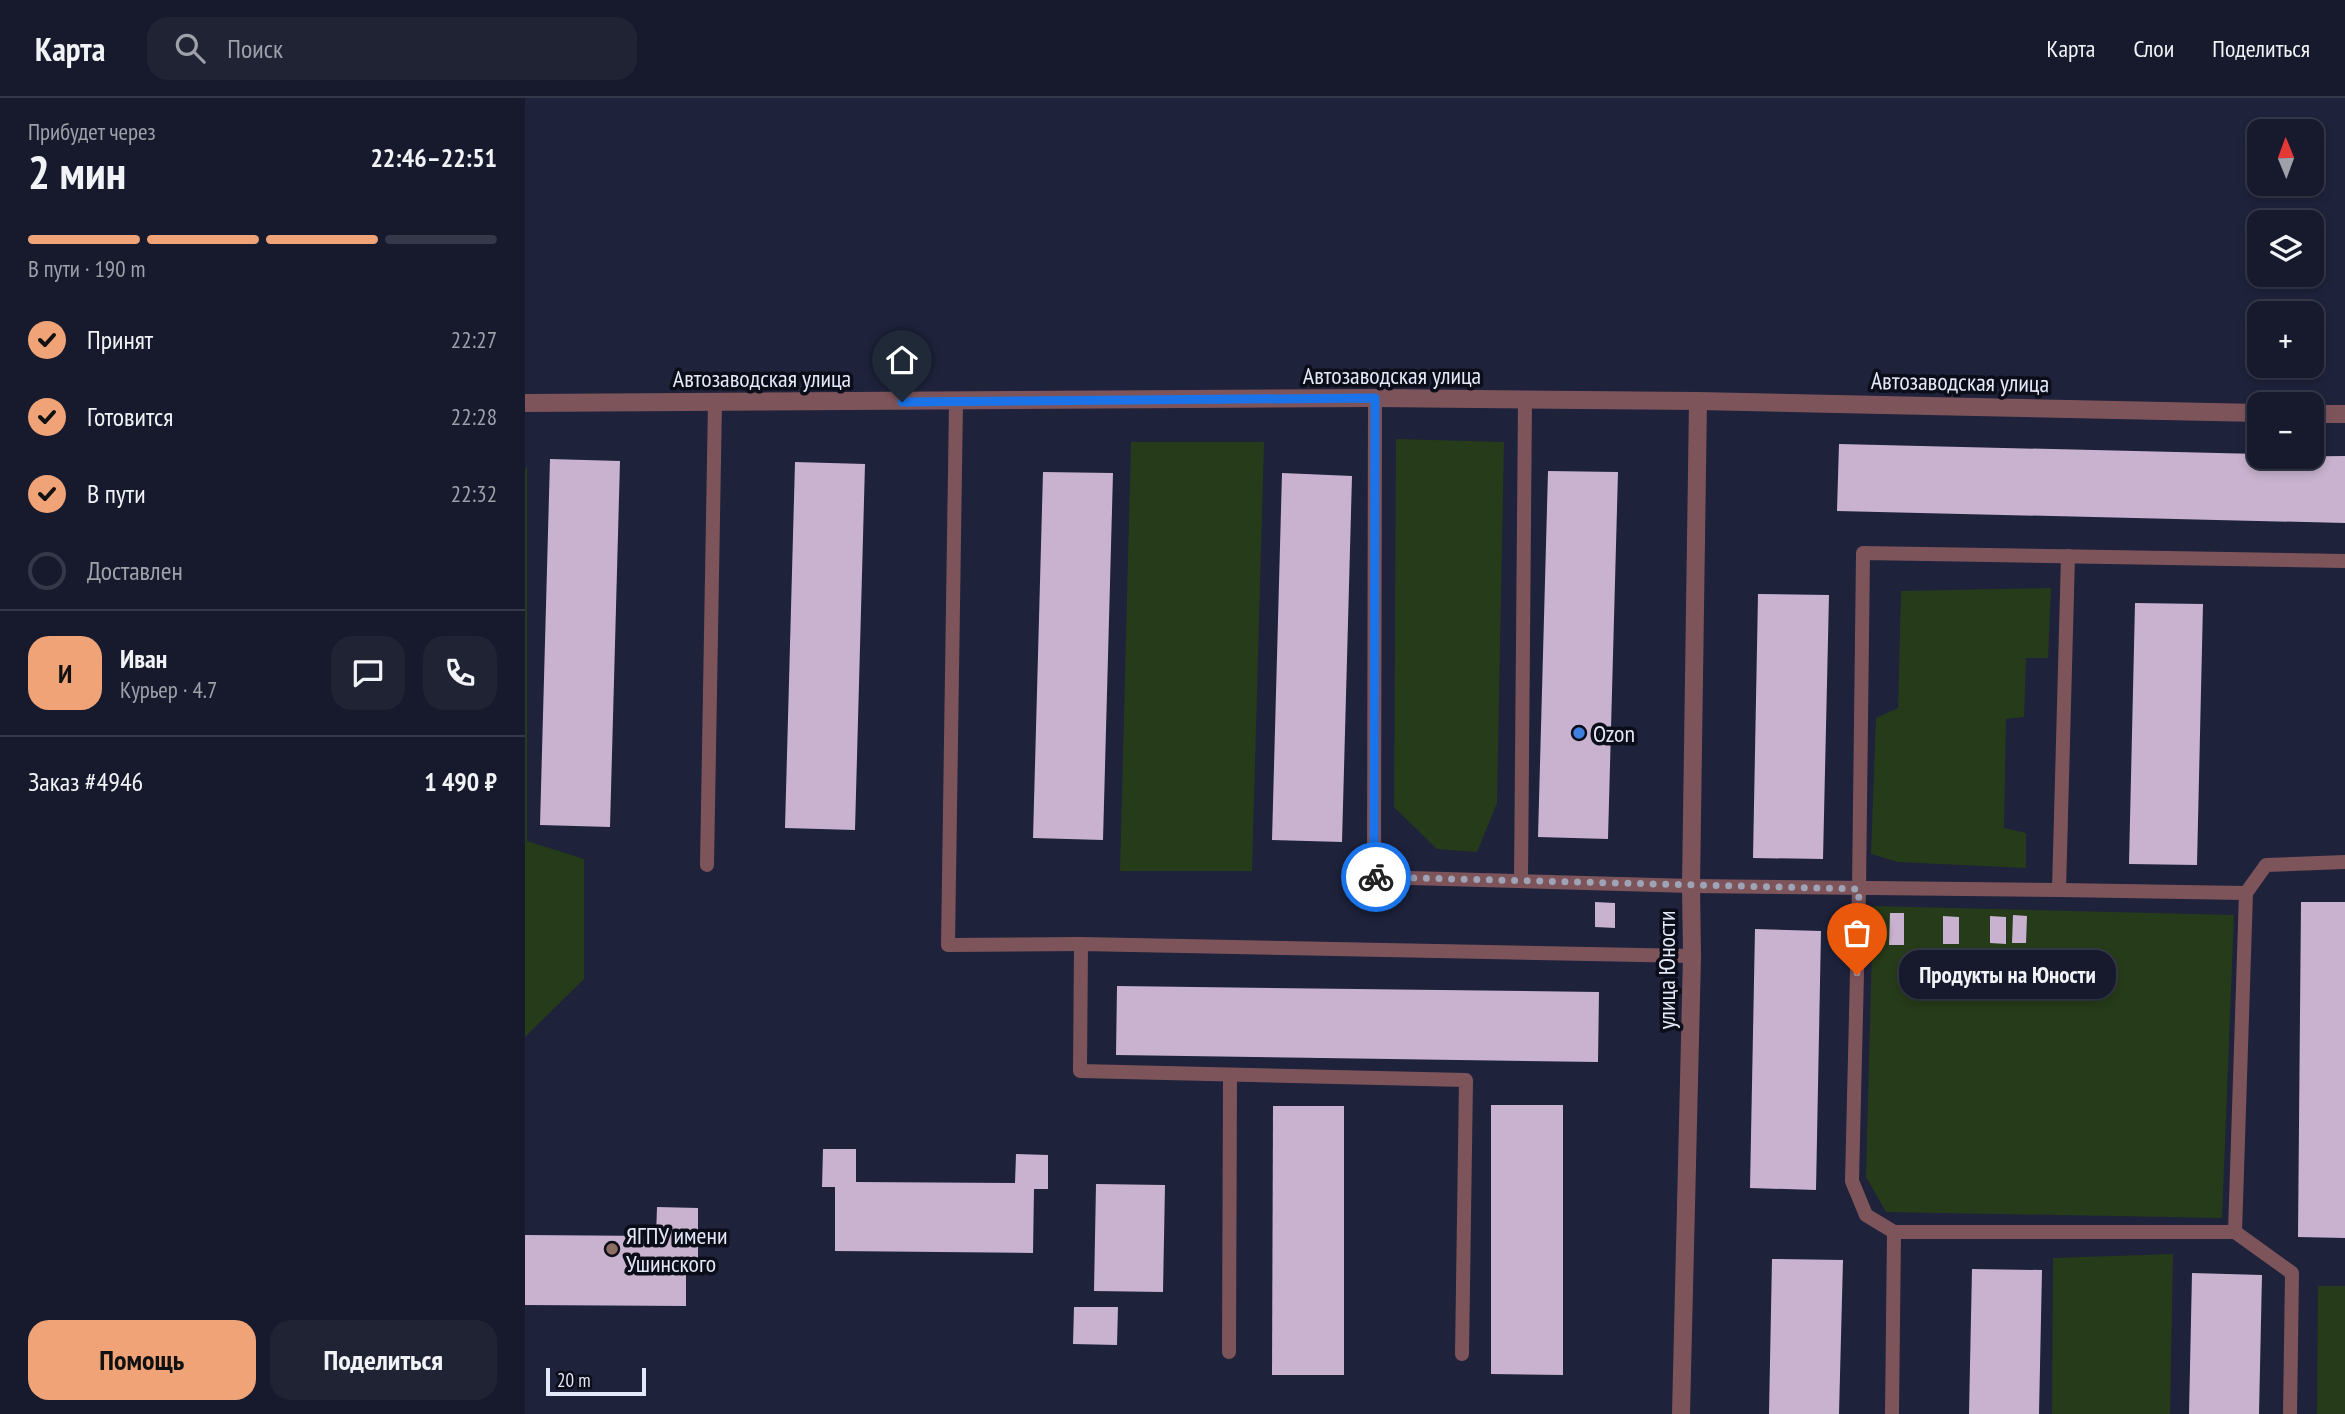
<!DOCTYPE html>
<html lang="ru">
<head>
<meta charset="utf-8">
<style>
  body { margin:0; font-family:"PT Sans Narrow",sans-serif; background:#1f2334; color:#f1f3f6; height:100vh; display:flex; flex-direction:column; font-size:26px; white-space:nowrap }
  * { box-sizing:border-box; margin:0 }
  p { font-size:23px; color:#9ea1a9 }
  .icon { flex:none; width:38px; height:38px; fill:none; stroke:currentColor; stroke-width:2; stroke-linecap:round; stroke-linejoin:round }
  .map { position:relative; flex:1; overflow:hidden }
  .drawer { display:flex; flex-direction:column; background:#161a2c; width:525px }
  .drawer>* { flex:none }
  .needle { width:46px; rotate:359deg }
  .controls { position:absolute; left:1722px; top:21px; display:grid; gap:14px }
  .controls a { display:grid; place-items:center; width:77px; height:77px; border-radius:14px; background:#161a2c; box-shadow:0 4px 10px #0003,0 0 0 2px #353848; font-size:35px }
  .scale { position:absolute; left:21px; bottom:18px; width:100px; box-sizing:border-box; padding-left:7px; border:4px solid #e4e8f9; border-top:0; font-size:19px; line-height:24px; white-space:nowrap; color:#e4e8f9; -webkit-text-stroke:5px #0b0d18; paint-order:stroke }
  .pin { position:absolute; display:grid; place-items:center; width:60px; height:60px; color:#fff; margin:-72px -30px; border-radius:50% 50% 50% 0; rotate:-45deg; box-shadow:0 0 7px #0007 }
  .pin .icon { rotate:45deg }
  .courier { position:absolute; display:grid; place-items:center; width:70px; height:70px; margin:-35px; border:5px solid #1a73e8; border-radius:50%; background:#fff; color:#222; box-shadow:0 2px 9px #0007 }
  .bubble { position:absolute; height:49px; border-radius:21px; background:#161a2c; box-shadow:0 4px 10px #0003,0 0 0 2px #353848; font-size:23px; font-weight:700; line-height:49px; text-align:center }
  .headline em { font-style:normal; font-weight:700 }
  .headline div { display:flex; flex-direction:column-reverse }
  .headline { display:flex; align-items:center; justify-content:space-between; height:119px; padding:0 28px }
  h1 { font-size:46px; font-weight:700; line-height:52px }
  .bar { display:grid; grid-template-columns:repeat(4,1fr); gap:10px 7px; align-content:center; height:84px; padding:0 28px }
  .bar i { height:9px; border-radius:5px; background:#353848 }
  .bar .selected { background:#efa377 }
  .bar p { grid-column:span 4 }
  .line { display:flex; align-items:center; gap:18px; padding:0 28px; border-top:2px solid #353848 }
  .line div { flex:1 }
  .round { display:grid; place-items:center; flex:none; width:74px; height:74px; border-radius:21px; background:#1f2334 }
  ol { padding:0 28px; list-style:none }
  li { display:flex; align-items:center; gap:21px; height:77px }
  li p { margin-inline-start:auto }
  li .icon { padding:7px; border-radius:50%; background:#efa377; color:#111; stroke-width:4 }
  li:last-child { color:#9ea1a9 }
  li i { width:38px; height:38px; border:4px solid #353848; border-radius:50% }
  .primary-button { display:flex; gap:14px; margin-top:auto; padding:14px 28px }
  .primary-button a { flex:1; height:80px; border-radius:21px; background:#efa377; color:#111; font-size:28px; font-weight:700; line-height:80px; text-align:center }
  .primary-button a+a { background:#1f2334; color:#f1f3f6 }
  header { display:flex; align-items:center; gap:42px; box-sizing:border-box; height:98px; padding:0 35px; background:#161a2c; border-bottom:2px solid #353848 }
  header strong { font-size:33px }
  nav { display:flex; gap:38px; margin-inline-start:auto; font-size:24px }
  .search { width:490px; height:63px; background:#1f2334; display:flex; align-items:center; gap:18px; box-sizing:border-box; padding:0 24px; border-radius:21px; color:#9ea1a9; font-size:26px }
  main { display:flex; flex:1; min-height:0 }
  .map>svg:first-child { display:block }
</style>
</head>
<body>
<header>
<strong>Карта</strong>
<div class="search"><svg class="icon" aria-label="search" viewBox="0 0 24 24"><circle cx="10" cy="10" r="6"/><path d="M15 15l6 6"/></svg>Поиск</div>
<nav><a>Карта</a><a>Слои</a><a>Поделиться</a></nav>
</header>
<main>
<section class="drawer">
<div class="headline"><div><h1>2 мин</h1><p>Прибудет через</p></div><em>22:46–22:51</em></div>
<div class="bar"><i class="selected"></i><i class="selected"></i><i class="selected"></i><i></i><p>В пути · 190 m</p></div>
<ol>
<li><svg class="icon" aria-label="check" viewBox="0 0 24 24"><path d="M5 12l5 5 9-10"/></svg>Принят<p>22:27</p></li>
<li><svg class="icon" aria-label="check" viewBox="0 0 24 24"><path d="M5 12l5 5 9-10"/></svg>Готовится<p>22:28</p></li>
<li><svg class="icon" aria-label="check" viewBox="0 0 24 24"><path d="M5 12l5 5 9-10"/></svg>В пути<p>22:32</p></li>
<li><i></i>Доставлен</li>
</ol>
<div class="line" style="height:126px"><b class="round" style="background:#efa377;color:#111">И</b><div><b>Иван</b><p>Курьер · 4.7</p></div><a class="round"><svg class="icon" aria-label="chat" viewBox="0 0 24 24"><path d="M4 5h16v11H9l-5 4z"/></svg></a><a class="round"><svg class="icon" aria-label="phone" viewBox="0 0 24 24"><path d="M5 4h4l2 5-3 2q2 4 5 5l2-3 5 2v4C11 20 4 13 5 4z"/></svg></a></div>
<div class="line" style="height:91px"><div>Заказ #4946</div><b>1 490 ₽</b></div>
<div class="primary-button"><a>Помощь</a><a>Поделиться</a></div>
</section>
<div class="map">
<svg width="1820" height="1316" viewBox="0 0 1820 1316">
  <rect width="100%" height="100%" fill="#1e223b"/>
  <g fill="#263b19">
    <polygon points="871,341 979,344 972,705 952,754 912,751 869,709"/>
    <polygon points="606,344 739,344 727,773 595,773"/>
    <polygon points="2,369 2,743 59,761 59,881 0,939 0,371"/>
    <polygon points="1526,490 1523,560 1501,560 1499,619 1481,621 1479,730 1501,735 1501,770 1373,764 1346,756 1351,620 1373,610 1376,493"/>
    <polygon points="1348,808 1709,817 1697,1120 1361,1114 1341,1079"/>
    <polygon points="1648,1156 1645,1316 1527,1316 1528,1160"/>
    <polygon points="1793,1188 1820,1188 1820,1316 1792,1316"/>
  </g>
  <g fill="#c8b2cf">
    <polygon points="1314,346 1734,356 1734,359 1820,358 1820,425 1312,413"/>
    <polygon points="25,361 95,363 85,729 15,727"/>
    <polygon points="270,364 340,366 330,732 260,730"/>
    <polygon points="1023,373 1093,374 1083,741 1013,739"/>
    <polygon points="518,374 588,375 578,742 508,740"/>
    <polygon points="757,375 827,378 817,744 747,742"/>
    <polygon points="1233,496 1304,497 1298,761 1228,760"/>
    <polygon points="1610,505 1678,506 1672,767 1604,766"/>
    <polygon points="1070,804 1090,805 1090,830 1070,829"/>
    <polygon points="1776,804 1820,804 1820,1140 1773,1139"/>
    <polygon points="1365,815 1379,815 1379,847 1364,847"/>
    <polygon points="1488,817 1502,818 1501,845 1487,845"/>
    <polygon points="1418,818 1434,819 1434,846 1418,846"/>
    <polygon points="1465,818 1481,819 1481,846 1465,845"/>
    <polygon points="1230,831 1296,833 1291,1092 1225,1090"/>
    <polygon points="592,888 1074,894 1073,964 591,957"/>
    <polygon points="966,1007 1038,1007 1038,1277 966,1276"/>
    <polygon points="748,1008 819,1008 819,1277 747,1277"/>
    <polygon points="298,1051 331,1051 331,1084 490,1085 491,1056 523,1057 523,1091 509,1091 508,1155 310,1153 310,1089 297,1089"/>
    <polygon points="571,1086 640,1087 638,1194 569,1193"/>
    <polygon points="132,1109 173,1110 173,1164 161,1164 161,1208 0,1207 0,1137 131,1138"/>
    <polygon points="1247,1161 1318,1162 1314,1316 1244,1316"/>
    <polygon points="1447,1171 1517,1172 1514,1316 1444,1316"/>
    <polygon points="1667,1175 1737,1177 1734,1316 1664,1316"/>
    <polygon points="549,1209 593,1209 592,1247 548,1246"/>
  </g>
  <g fill="none" stroke-linecap="round" stroke-linejoin="round">
    <g stroke="#7e545b" stroke-width="14">
      <polyline points="850,300 849,779 1166,788 1534,792 1543,458"/>
      <polyline points="431,304 423,847 556,846"/>
      <polyline points="182,767 190,304"/>
      <polyline points="996,783 1000,302"/>
      <polyline points="1534,792 1721,795 1710,1134"/>
      <polyline points="1721,795 1741,767 1820,764"/>
      <polyline points="1369,1134 1710,1134 1767,1175 1765,1316"/>
      <polyline points="704,1254 705,977"/>
      <polyline points="937,1256 941,982 555,973 556,846 1167,858"/>
      <polyline points="1367,1316 1369,1134 1341,1117 1327,1083 1334,791 1338,455 1820,463"/>
    </g>
    <g stroke="#7e545b" stroke-width="18">
      <polyline points="0,305 850,300 1173,303 1734,315"/>
      <polyline points="1787,316 1820,316"/>
      <polyline points="1156,1316 1167,858 1166,788 1173,303"/>
    </g>
  </g>
  <g fill="none" stroke-linecap="round" stroke-linejoin="round">
    <polyline stroke="#9fa3b6" stroke-width="7" stroke-dasharray="0 12.6" points="851,779 1334,791 1332,877"/>
    <polyline stroke="#1a73e8" stroke-width="9" points="377,304 850,300 849,779 851,779"/>
  </g>
  <circle fill="#3f7fe0" stroke="#0b0d18" stroke-width="2.5" cx="1054" cy="635" r="7"/>
  <circle fill="#8d6e63" stroke="#0b0d18" stroke-width="2.5" cx="87" cy="1151" r="7"/>
  <g text-anchor="middle" dominant-baseline="central" stroke-width="7" stroke-linejoin="round" paint-order="stroke">
    <g font-size="24" fill="#e4e8f9" stroke="#0b0d18">
      <text x="867" y="277">Автозаводская улица</text>
      <text x="237" y="280">Автозаводская улица</text>
      <text transform="translate(1435 284) rotate(1)">Автозаводская улица</text>
      <text transform="translate(1141 872) rotate(-90)">улица Юности</text>
    </g>
    <g font-size="24" fill="#e4e8f9" stroke="#0b0d18" text-anchor="start">
      <text x="1068" y="635">Ozon</text>
      <text x="101" y="1137">ЯГПУ имени<tspan x="101" dy="28">Ушинского</tspan></text>
    </g>
  </g>
</svg>
<div class="controls">
<a><svg class="needle" viewBox="-14 -14 28 28"><path d="M0-13l5 13h-10z" fill="#e53935"/><path d="M0 13l5-13h-10z" fill="#9ea1a9"/></svg></a>
<a><svg class="icon" aria-label="layers" viewBox="0 0 24 24"><path d="M12 4l9 5-9 5-9-5zM3 14l9 5 9-5"/></svg></a>
<a>+</a>
<a>−</a>
</div>
<div class="scale">20 m</div>
<div class="pin" style="left:1332px;top:877px;background:#ea580c"><svg class="icon" aria-label="bag" viewBox="0 0 24 24"><path d="M5 8h14l-1 12H6zM9 8a3 3 0 0 1 6 0"/></svg></div>
<div class="pin" style="left:377px;top:304px;background:#1f2937"><svg class="icon" aria-label="home" viewBox="0 0 24 24"><path d="M3 11l9-7 9 7M6 9v11h12V9"/></svg></div>
<div class="courier" style="left:851px;top:779px"><svg class="icon" aria-label="bike" viewBox="0 0 24 24"><circle cx="6" cy="16" r="4"/><circle cx="18" cy="16" r="4"/><path d="M6 16l4-8h5l3 8M10 8l3 8H6M13 5h3"/></svg></div>
<div class="bubble" style="left:1374px;top:852px;width:217px">Продукты на Юности</div>
</div>
</main>
</body>
</html>
